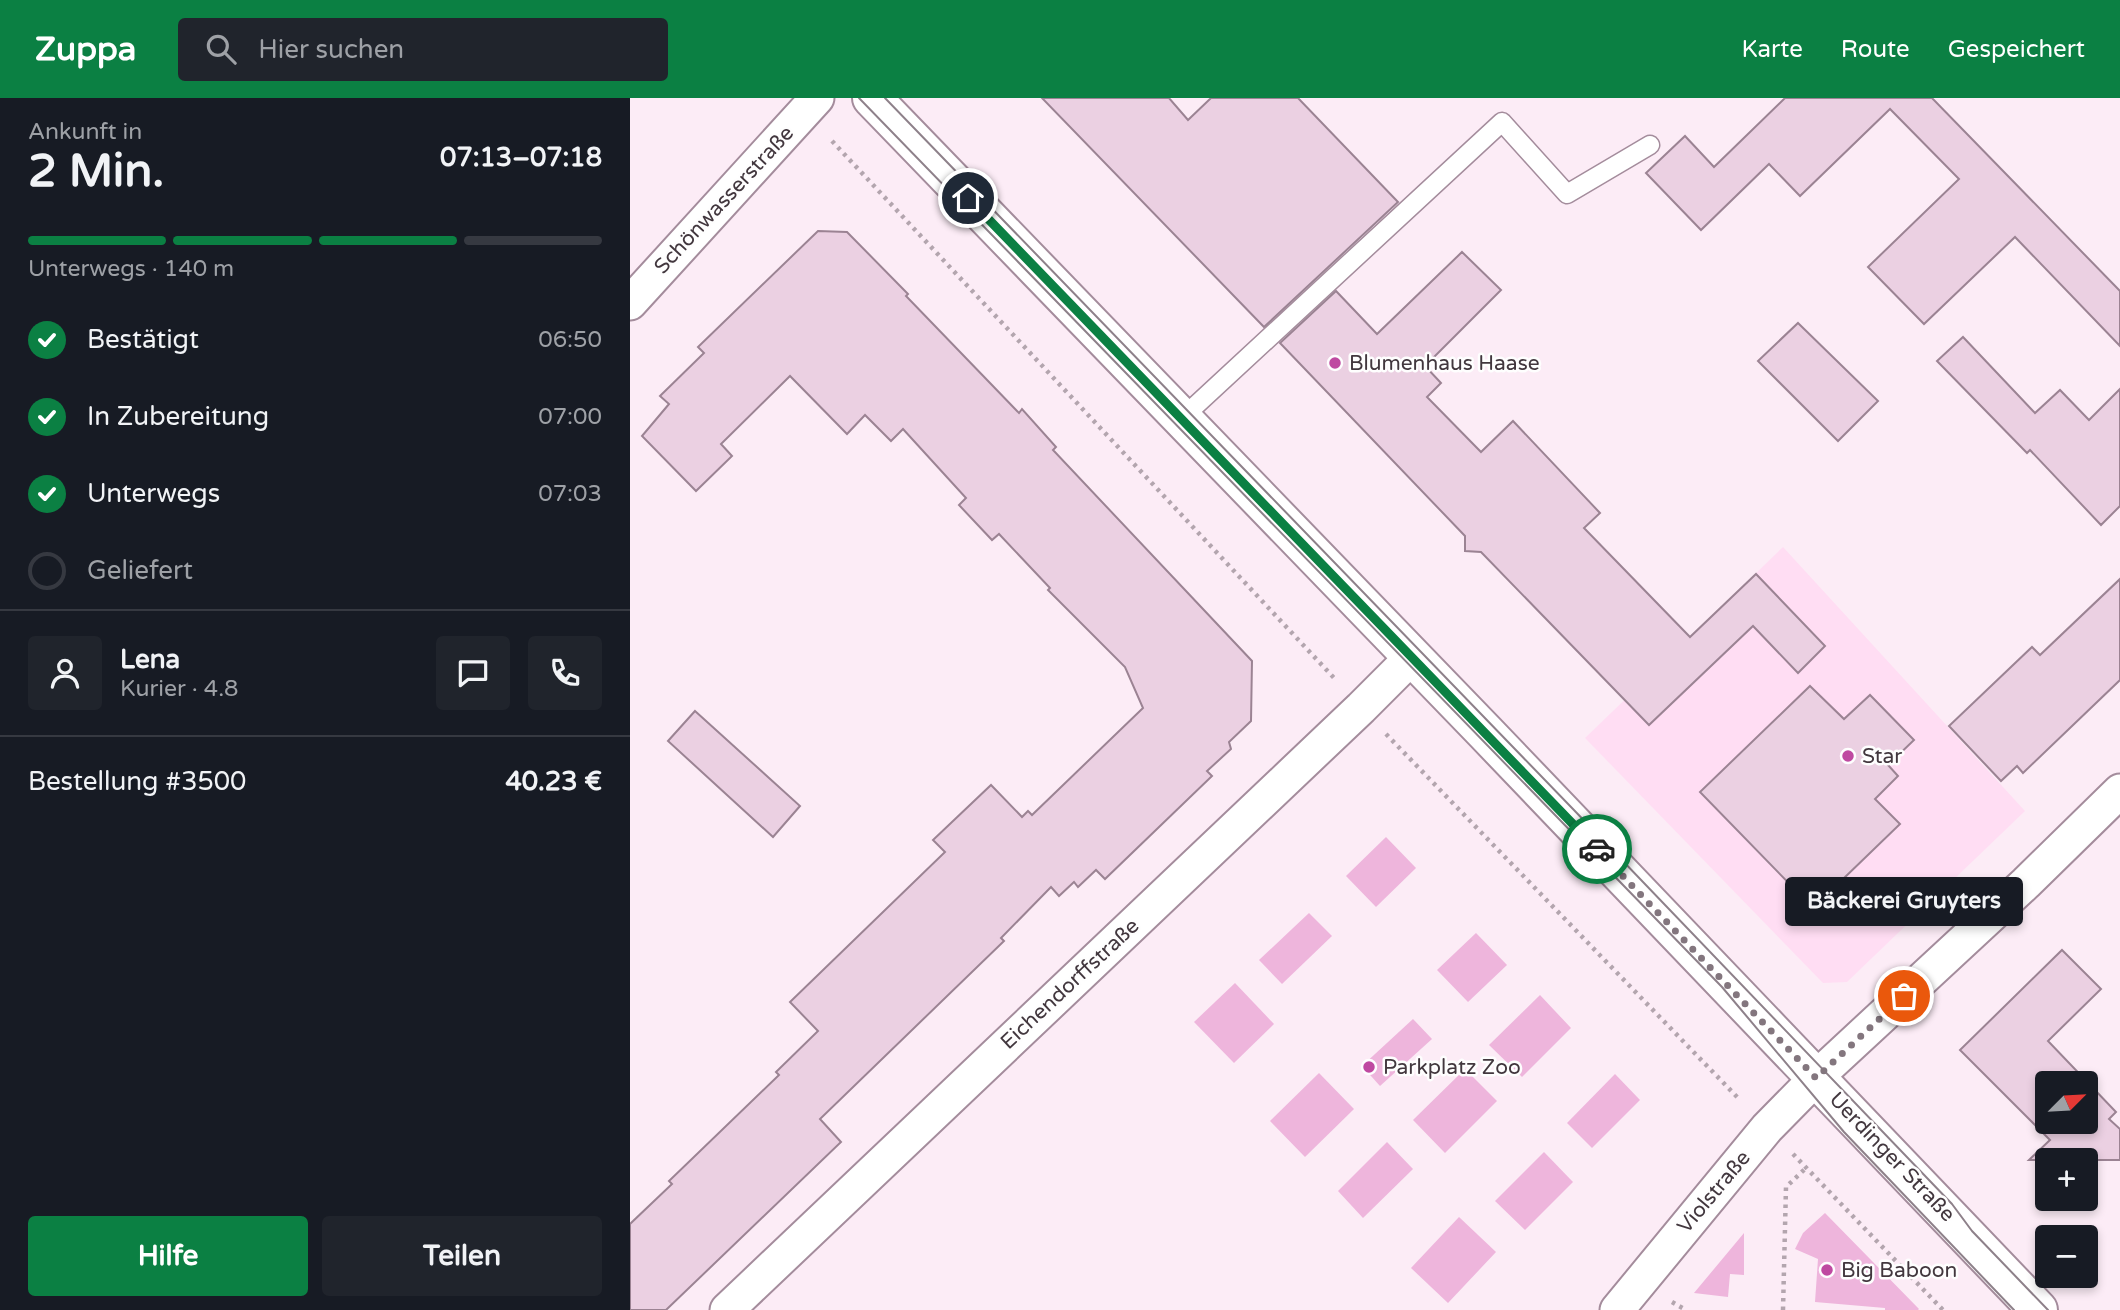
<!DOCTYPE html>
<html lang="de">
<head>
<meta charset="utf-8">
<style>
  body { margin:0; font-family:"Varela Round",sans-serif; background:#20242c; color:#f1f3f6; height:100vh; display:flex; flex-direction:column; font-size:26px; white-space:nowrap }
  * { box-sizing:border-box; margin:0 }
  p { font-size:23px; color:#9ea1a6 }
  .icon { flex:none; width:38px; height:38px; fill:none; stroke:currentColor; stroke-width:2; stroke-linecap:round; stroke-linejoin:round }
  .map { position:relative; flex:1; overflow:hidden }
  .sheet { display:flex; flex-direction:column; background:#171b24; width:630px }
  .sheet>* { flex:none }
  .needle { width:46px; rotate:66deg }
  .fabs { position:absolute; left:1405px; top:973px; display:grid; gap:14px }
  .fabs a { display:grid; place-items:center; width:63px; height:63px; border-radius:7px; background:#171b24; box-shadow:0 4px 10px #0003; font-size:35px }
  .pin { position:absolute; display:grid; place-items:center; width:60px; height:60px; color:#fff; margin:-30px; border:4px solid #fff; border-radius:50%; box-shadow:0 2px 7px #0007 }
  .courier { position:absolute; display:grid; place-items:center; width:70px; height:70px; margin:-35px; border:5px solid #0b8043; border-radius:50%; background:#fff; color:#222; box-shadow:0 2px 9px #0007 }
  .bubble { position:absolute; height:49px; border-radius:7px; background:#171b24; box-shadow:0 4px 10px #0003; font-size:23px; font-weight:700; line-height:49px; text-align:center }
  .overview em { font-style:normal; font-weight:700 }
  .overview div { display:flex; flex-direction:column-reverse }
  .overview { display:flex; align-items:center; justify-content:space-between; height:119px; padding:0 28px }
  h1 { font-size:46px; font-weight:700; line-height:52px }
  .bar { display:grid; grid-template-columns:repeat(4,1fr); gap:10px 7px; align-content:center; height:84px; padding:0 28px }
  .bar i { height:9px; border-radius:5px; background:#363941 }
  .bar .current { background:#0b8043 }
  .bar p { grid-column:span 4 }
  .line { display:flex; align-items:center; gap:18px; padding:0 28px; border-top:2px solid #363941 }
  .line div { flex:1 }
  .round { display:grid; place-items:center; flex:none; width:74px; height:74px; border-radius:7px; background:#20242c }
  ol { padding:0 28px; list-style:none }
  li { display:flex; align-items:center; gap:21px; height:77px }
  li p { margin-inline-start:auto }
  li .icon { padding:7px; border-radius:50%; background:#0b8043; color:#fff; stroke-width:4 }
  li:last-child { color:#9ea1a6 }
  li i { width:38px; height:38px; border:4px solid #363941; border-radius:50% }
  .button { display:flex; gap:14px; margin-top:auto; padding:14px 28px }
  .button a { flex:1; height:80px; border-radius:7px; background:#0b8043; color:#fff; font-size:28px; font-weight:700; line-height:80px; text-align:center }
  .button a+a { background:#20242c; color:#f1f3f6 }
  header { display:flex; align-items:center; gap:42px; box-sizing:border-box; height:98px; padding:0 35px; background:#0b8043; color:#fff }
  header strong { font-size:33px }
  nav { display:flex; gap:38px; margin-inline-start:auto; font-size:24px }
  .search { width:490px; height:63px; background:#20242c; display:flex; align-items:center; gap:18px; box-sizing:border-box; padding:0 24px; border-radius:7px; color:#9ea1a6; font-size:26px }
  main { display:flex; flex:1; min-height:0 }
  .map>svg:first-child { display:block }
</style>
</head>
<body>
<header>
<strong>Zuppa</strong>
<div class="search"><svg class="icon" aria-label="search" viewBox="0 0 24 24"><circle cx="10" cy="10" r="6"/><path d="M15 15l6 6"/></svg>Hier suchen</div>
<nav><a>Karte</a><a>Route</a><a>Gespeichert</a></nav>
</header>
<main>
<section class="sheet">
<div class="overview"><div><h1>2 Min.</h1><p>Ankunft in</p></div><em>07:13–07:18</em></div>
<div class="bar"><i class="current"></i><i class="current"></i><i class="current"></i><i></i><p>Unterwegs · 140 m</p></div>
<ol>
<li><svg class="icon" aria-label="check" viewBox="0 0 24 24"><path d="M5 12l5 5 9-10"/></svg>Bestätigt<p>06:50</p></li>
<li><svg class="icon" aria-label="check" viewBox="0 0 24 24"><path d="M5 12l5 5 9-10"/></svg>In Zubereitung<p>07:00</p></li>
<li><svg class="icon" aria-label="check" viewBox="0 0 24 24"><path d="M5 12l5 5 9-10"/></svg>Unterwegs<p>07:03</p></li>
<li><i></i>Geliefert</li>
</ol>
<div class="line" style="height:126px"><a class="round"><svg class="icon" aria-label="person" viewBox="0 0 24 24"><circle cx="12" cy="8" r="4"/><path d="M4 21q1-7 8-7t8 7"/></svg></a><div><b>Lena</b><p>Kurier · 4.8</p></div><a class="round"><svg class="icon" aria-label="chat" viewBox="0 0 24 24"><path d="M4 5h16v11H9l-5 4z"/></svg></a><a class="round"><svg class="icon" aria-label="phone" viewBox="0 0 24 24"><path d="M5 4h4l2 5-3 2q2 4 5 5l2-3 5 2v4C11 20 4 13 5 4z"/></svg></a></div>
<div class="line" style="height:91px"><div>Bestellung #3500</div><b>40.23 €</b></div>
<div class="button"><a>Hilfe</a><a>Teilen</a></div>
</section>
<div class="map">
<svg width="1490" height="1212" viewBox="0 0 1490 1212">
  <rect width="100%" height="100%" fill="#fcecf6"/>
  <polygon fill="#ffddf3" points="1153,449 1395,713 1217,884 1193,885 955,640"/>
  <g fill="#eeb5dc">
    <polygon points="756,739 786,770 746,809 716,778"/>
    <polygon points="679,815 702,838 652,886 629,862"/>
    <polygon points="846,835 877,867 838,904 807,872"/>
    <polygon points="605,885 644,926 604,965 564,924"/>
    <polygon points="910,897 941,930 892,979 859,947"/>
    <polygon points="783,921 802,941 750,988 732,968"/>
    <polygon points="835,971 867,1003 815,1055 783,1022"/>
    <polygon points="689,975 724,1011 675,1059 640,1023"/>
    <polygon points="985,976 1010,1002 962,1050 937,1025"/>
    <polygon points="757,1044 783,1071 733,1120 708,1093"/>
    <polygon points="914,1054 943,1084 895,1132 865,1103"/>
    <polygon points="1195,1115 1289,1211 1288,1212 1255,1212 1255,1210 1185,1204 1188,1161 1165,1151 1173,1135"/>
    <polygon points="829,1119 866,1154 818,1205 781,1170"/>
    <polygon points="1114,1135 1114,1177 1100,1176 1098,1199 1064,1195"/>
  </g>
  <g fill="#ebd0e2" stroke="#9b8393" stroke-width="2" fill-rule="evenodd">
    <polygon points="412,0 539,0 558,22 581,0 668,0 768,104 634,229"/>
    <polygon points="1155,0 1302,0 1490,193 1490,248 1385,139 1294,226 1238,169 1329,81 1260,11 1170,98 1139,66 1071,132 1016,75 1055,38 1084,69"/>
    <polygon points="188,133 217,134 278,196 276,198 389,315 392,311 426,349 423,352 622,563 621,623 599,644 601,651 577,673 582,678 475,781 466,772 448,789 444,784 429,798 421,789 371,840 374,843 190,1021 211,1044 36,1212 0,1212 0,1126 42,1086 39,1083 149,977 146,974 188,933 160,904 315,754 303,742 361,687 392,719 398,713 402,717 513,610 495,569 418,492 420,490 369,436 362,442 329,407 336,400 273,331 261,343 235,317 217,336 160,278 91,346 102,358 66,393 12,338 39,306 30,298 74,255 68,249"/>
    <polygon points="832,154 871,192 795,268 811,285 797,299 851,354 883,323 970,415 954,430 1060,539 1126,476 1195,548 1168,575 1123,528 1019,627 851,454 835,453 835,438 650,245 706,193 747,236"/>
    <polygon points="1168,225 1248,303 1208,343 1128,263"/>
    <polygon points="1333,239 1405,315 1430,292 1459,322 1490,291 1490,408 1471,427 1400,352 1397,355 1307,263"/>
    <polygon points="1490,481 1490,582 1393,675 1387,668 1371,683 1319,628 1402,549 1410,557"/>
    <polygon points="1180,588 1214,621 1240,597 1284,642 1258,667 1268,678 1245,701 1270,726 1183,810 1070,694"/>
    <polygon points="65,613 170,708 143,739 38,643"/>
    <path d="M1432,852L1471,891L1418,943L1486,1014L1479,1021L1490,1031V1062H1399L1420,1042L1330,952ZM1418,985H1456V1024H1418Z"/>
  </g>
  <g fill="none" stroke-linecap="round" stroke-linejoin="round">
    <g stroke="#a48c9c" stroke-width="21">
      <polyline id="lane" points="551,321 872,24 937,96 1020,47"/>
    </g>
    <g stroke="#a48c9c" stroke-width="37">
      <g id="street">
        <polyline points="0,205 187,0"/>
        <polyline points="97,1212 731,610 782,559"/>
        <polyline points="987,1212 1137,1030 1193,973 1396,785 1490,693"/>
      </g>
    </g>
    <g stroke="#a48c9c" stroke-width="42">
      <polyline id="secondary" points="242,0 855,634 1408,1212"/>
    </g>
    <g stroke="#b3a5ae" stroke-width="4.5" stroke-dasharray="3.5 5" stroke-linecap="butt">
      <polyline points="202,43 705,581"/>
      <polyline points="756,636 1110,1002"/>
      <polyline points="1163,1056 1313,1212"/>
      <polyline points="1042,1204 1056,1212"/>
      <polyline points="1153,1212 1156,1089 1176,1070"/>
    </g>
    <use href="#lane" stroke="#fff" stroke-width="18"/>
    <use href="#street" stroke="#fff" stroke-width="33"/>
    <use href="#secondary" stroke="#fff" stroke-width="38"/>
    <g stroke="#8e818a" stroke-width="2">
      <polyline points="229,0 1092,889 1214,1034 1384,1212"/>
      <polyline points="255,0 942,710 1322,1106 1342,1133 1418,1212"/>
    </g>
  </g>
  <g fill="none" stroke-linecap="round" stroke-linejoin="round">
    <polyline stroke="#83767e" stroke-width="7" stroke-dasharray="0 12.6" points="967,751 1186,980 1274,898"/>
    <polyline stroke="#0b8043" stroke-width="9" points="338,100 967,751"/>
  </g>
  <g fill="#bf49a1" stroke="#fefefe" stroke-width="2.5">
    <circle cx="705" cy="265" r="7"/>
    <circle cx="1218" cy="658" r="7"/>
    <circle cx="739" cy="969" r="7"/>
    <circle cx="1197" cy="1172" r="7"/>
  </g>
  <g text-anchor="middle" dominant-baseline="central" stroke-width="5" stroke-linejoin="round" paint-order="stroke">
    <g font-size="21" fill="#42373e" stroke="#fefefe">
      <text transform="translate(94 102) rotate(-47)">Schönwasserstraße</text>
      <text transform="translate(440 886) rotate(-43)">Eichendorffstraße</text>
      <text transform="translate(1262 1059) rotate(46)">Uerdinger Straße</text>
      <text transform="translate(1084 1094) rotate(-50)">Violstraße</text>
    </g>
    <g font-size="21" fill="#42373e" stroke="#fefefe" text-anchor="start">
      <text x="719" y="265">Blumenhaus Haase</text>
      <text x="1232" y="658">Star</text>
      <text x="753" y="969">Parkplatz Zoo</text>
      <text x="1211" y="1172">Big Baboon</text>
    </g>
  </g>
</svg>
<div class="fabs">
<a><svg class="needle" viewBox="-14 -14 28 28"><path d="M0-13l5 13h-10z" fill="#e53935"/><path d="M0 13l5-13h-10z" fill="#9ea1a6"/></svg></a>
<a>+</a>
<a>−</a>
</div>
<div class="pin" style="left:1274px;top:898px;background:#ea580c"><svg class="icon" aria-label="bag" viewBox="0 0 24 24"><path d="M5 8h14l-1 12H6zM9 8a3 3 0 0 1 6 0"/></svg></div>
<div class="pin" style="left:338px;top:100px;background:#1f2937"><svg class="icon" aria-label="home" viewBox="0 0 24 24"><path d="M3 11l9-7 9 7M6 9v11h12V9"/></svg></div>
<div class="courier" style="left:967px;top:751px"><svg class="icon" aria-label="car" viewBox="0 0 24 24"><path d="M5 17H2v-5l4-1 3-4h7l3 4 3 1v5h-3M9 17h6M6 11h13"/><circle cx="7" cy="17" r="2"/><circle cx="17" cy="17" r="2"/></svg></div>
<div class="bubble" style="left:1155px;top:779px;width:238px">Bäckerei Gruyters</div>
</div>
</main>
</body>
</html>
